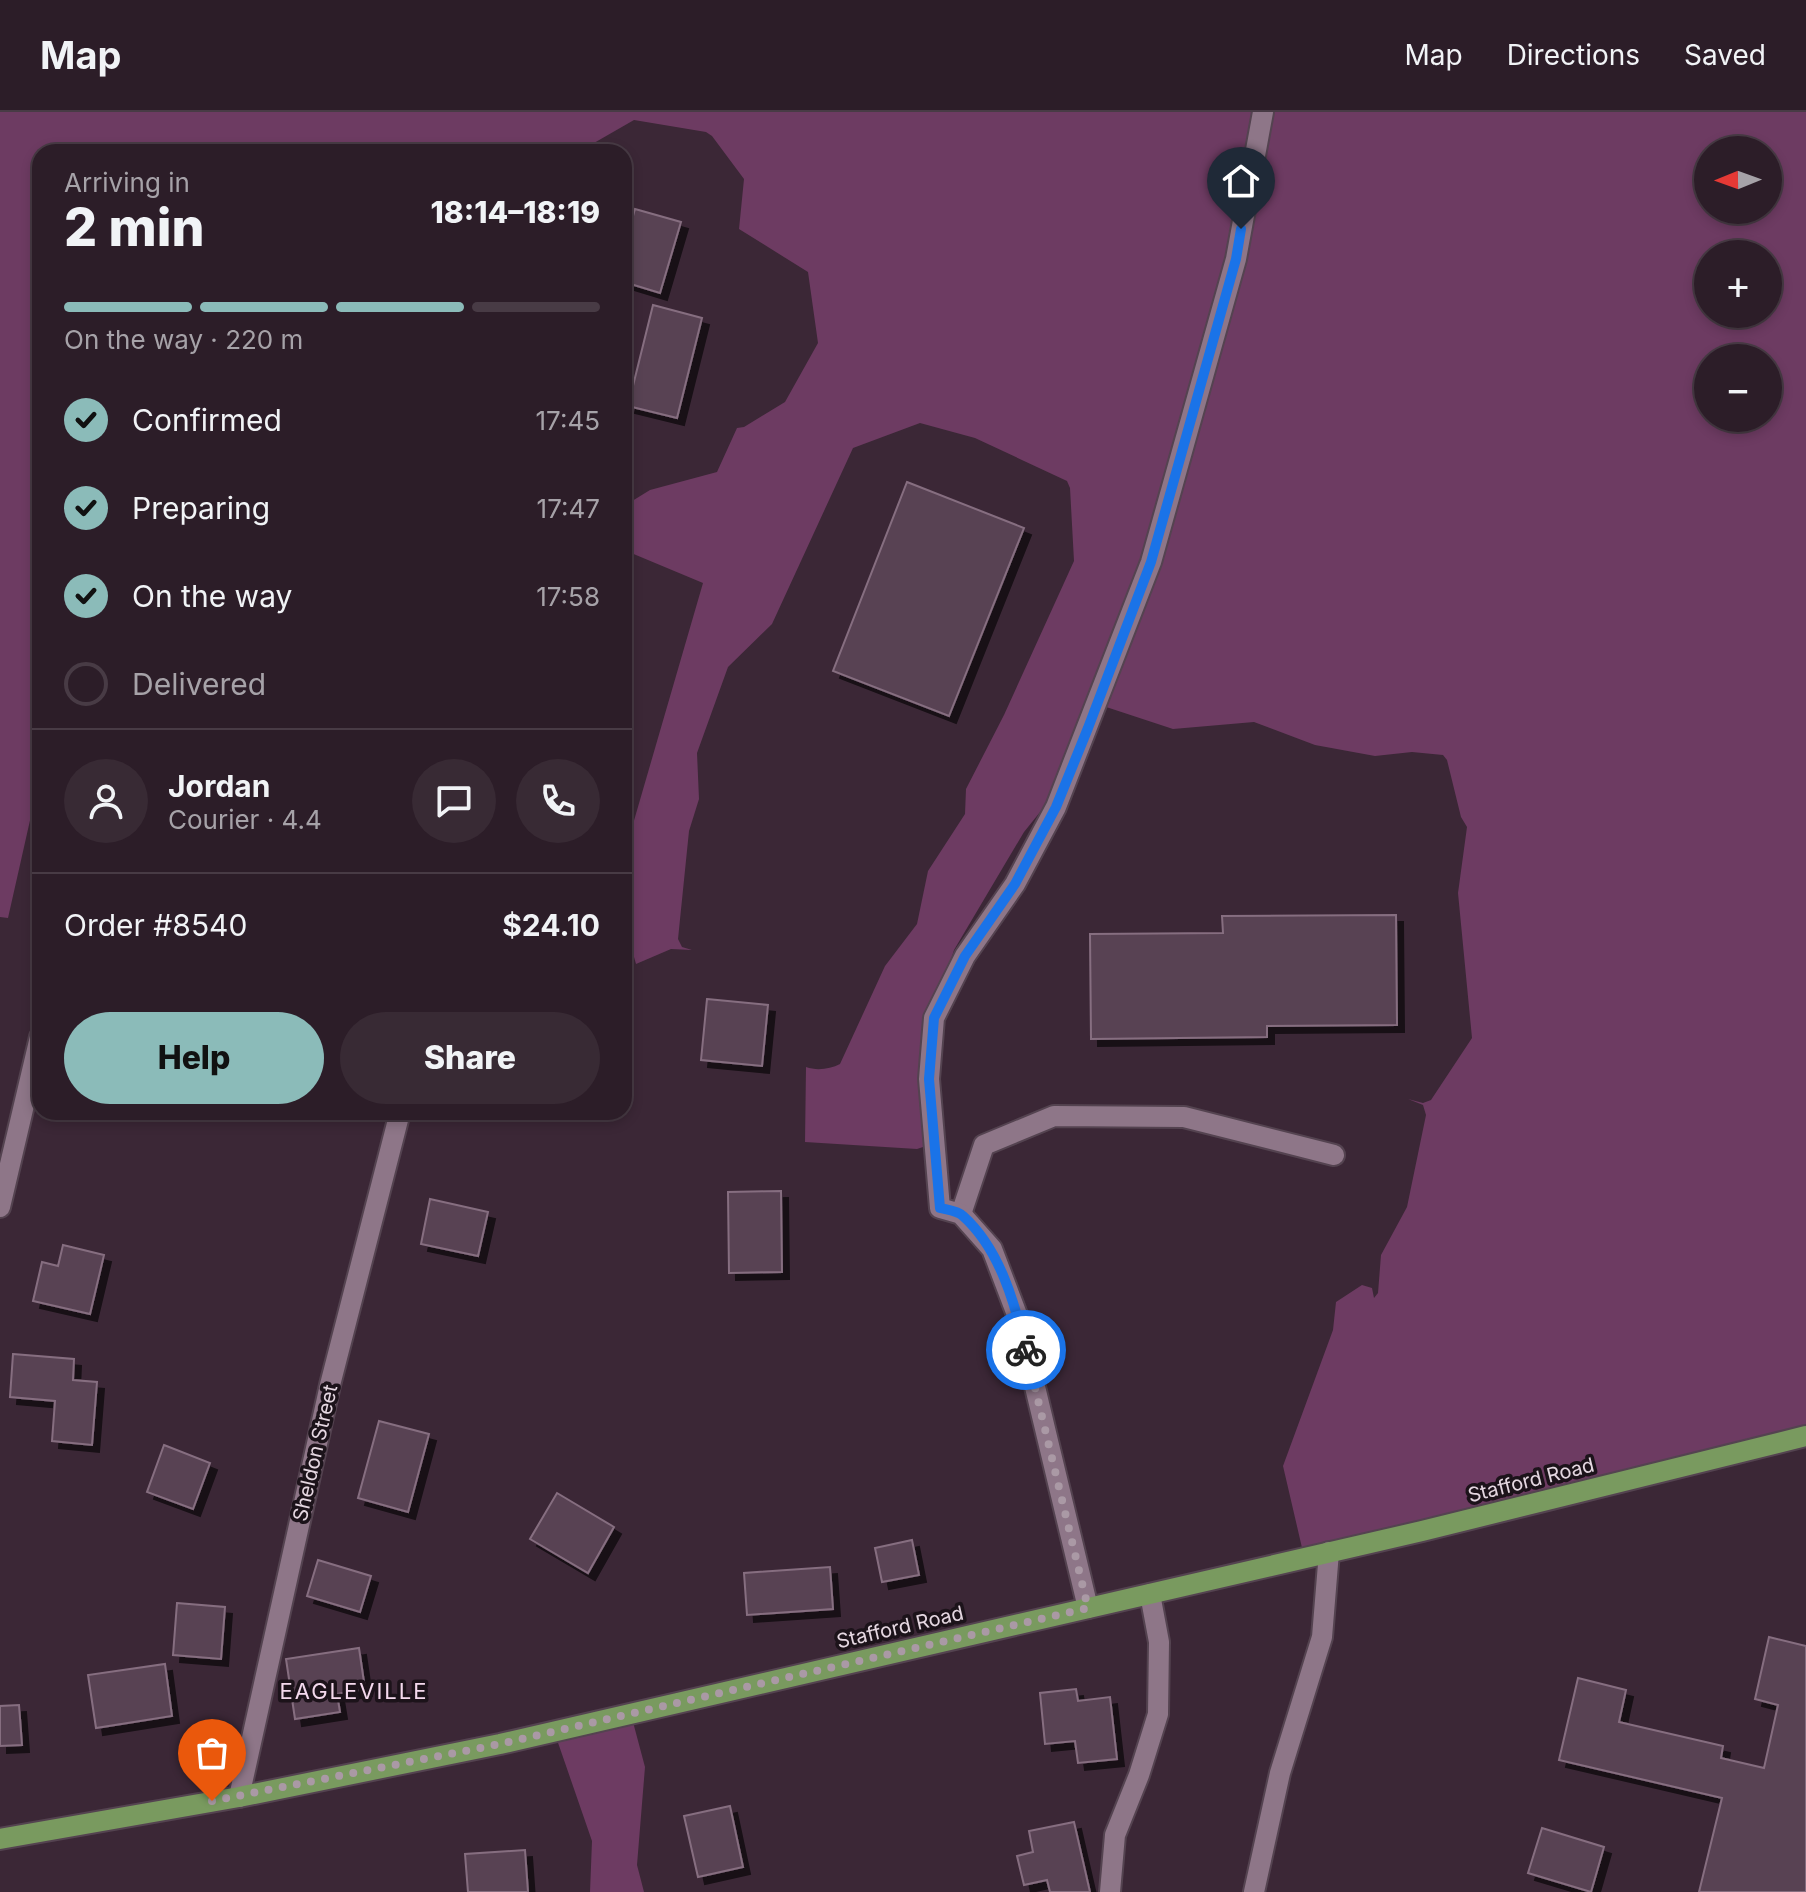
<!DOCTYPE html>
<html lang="en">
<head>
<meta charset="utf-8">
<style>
  body { margin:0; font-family:Inter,sans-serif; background:#382a34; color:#f1f3f6; height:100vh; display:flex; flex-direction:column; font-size:30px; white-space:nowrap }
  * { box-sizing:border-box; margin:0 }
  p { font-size:26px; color:#a6a2a8 }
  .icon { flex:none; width:44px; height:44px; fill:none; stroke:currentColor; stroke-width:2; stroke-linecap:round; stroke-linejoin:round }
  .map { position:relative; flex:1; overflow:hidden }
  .panel { position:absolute; left:32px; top:32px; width:600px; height:976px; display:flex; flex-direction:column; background:#2c1d28; border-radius:24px; box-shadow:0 4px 12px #0003,0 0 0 2px #483b45 }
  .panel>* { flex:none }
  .needle { width:52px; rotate:269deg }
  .buttons { position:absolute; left:1694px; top:24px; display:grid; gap:16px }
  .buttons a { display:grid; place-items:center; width:88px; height:88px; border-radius:50%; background:#2c1d28; box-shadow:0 4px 12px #0003,0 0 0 2px #483b45; font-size:40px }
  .pin { position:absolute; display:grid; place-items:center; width:68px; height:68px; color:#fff; margin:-82px -34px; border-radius:50% 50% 50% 0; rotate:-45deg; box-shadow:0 0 8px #0007 }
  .pin .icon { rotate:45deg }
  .courier { position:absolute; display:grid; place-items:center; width:80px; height:80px; margin:-40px; border:6px solid #1a73e8; border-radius:50%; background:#fff; color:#222; box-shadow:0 2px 10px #0007 }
  .headline em { font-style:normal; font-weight:800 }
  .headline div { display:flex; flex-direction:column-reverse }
  .headline { display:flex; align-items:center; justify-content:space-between; height:136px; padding:0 32px }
  h1 { font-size:52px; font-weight:800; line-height:60px }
  .bar { display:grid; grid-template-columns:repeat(4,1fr); gap:12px 8px; align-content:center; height:96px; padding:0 32px }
  .bar i { height:10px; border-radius:6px; background:#483b45 }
  .bar .current { background:#8bbbb9 }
  .bar p { grid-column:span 4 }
  .line { display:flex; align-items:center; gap:20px; padding:0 32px; border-top:2px solid #483b45 }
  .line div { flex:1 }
  .round { display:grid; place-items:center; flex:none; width:84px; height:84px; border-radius:42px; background:#382a34 }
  ol { padding:0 32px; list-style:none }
  li { display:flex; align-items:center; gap:24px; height:88px }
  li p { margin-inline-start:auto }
  li .icon { padding:8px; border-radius:50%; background:#8bbbb9; color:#111; stroke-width:4 }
  li:last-child { color:#a6a2a8 }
  li i { width:44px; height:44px; border:4px solid #483b45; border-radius:50% }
  .button { display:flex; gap:16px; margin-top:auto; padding:16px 32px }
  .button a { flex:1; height:92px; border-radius:48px; background:#8bbbb9; color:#111; font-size:32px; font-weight:800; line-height:92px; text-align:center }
  .button a+a { background:#382a34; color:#f1f3f6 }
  header { display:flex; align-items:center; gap:48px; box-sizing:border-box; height:112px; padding:0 40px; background:#2c1d28; border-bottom:2px solid #483b45 }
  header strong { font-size:38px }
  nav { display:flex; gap:44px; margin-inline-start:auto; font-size:28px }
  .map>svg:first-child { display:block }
</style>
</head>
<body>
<header>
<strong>Map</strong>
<nav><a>Map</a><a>Directions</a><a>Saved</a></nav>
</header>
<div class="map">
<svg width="1806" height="1780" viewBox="0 0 1806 1780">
  <defs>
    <filter id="shadow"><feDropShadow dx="7" dy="7" stdDeviation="0" flood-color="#0009"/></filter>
  </defs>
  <rect width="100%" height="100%" fill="#3b2736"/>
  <g fill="#6d3b62" fill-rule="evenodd">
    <path d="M0,0H1806V1321L1303,1440L1283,1354L1333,1218L1336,1190L1362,1173L1372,1176L1374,1186L1378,1181L1381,1143L1407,1095L1426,1003L1423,993L1408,987L1423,991L1431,988L1472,926L1458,781L1467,715L1461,705L1447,648L1443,643L1412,640L1375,644L1315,633L1254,610L1173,617L1091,590L1057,679L1024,720L954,838L936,897L929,1033L917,1037L805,1030L806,955C817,959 830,957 840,952L885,854L917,812L928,759L965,702L966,677L1004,603L1074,449L1070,376L1067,369L975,326L920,311L853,336L772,512L728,555L697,641L699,687L689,719L678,827L682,835L692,838L671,837L636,852L624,810V743L703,471L624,438V394L650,378L717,360L737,316L744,315L785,290L818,231L808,160L739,117L744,67L712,24L706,20L634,8L587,35L585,40H40V664L8,806L0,805ZM1708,38H1768V98H1708ZM1708,142H1768V202H1708ZM1708,246H1768V306H1708Z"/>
    <polygon points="633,1610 645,1655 637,1753 644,1780 590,1780 592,1729 555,1622"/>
  </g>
  <g fill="#584253" stroke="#866e80" stroke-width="2" filter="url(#shadow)">
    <polygon points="635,97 681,110 660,181 624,170 624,136"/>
    <polygon points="653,193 702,206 677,306 628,294"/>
    <polygon points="907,370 1024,416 949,604 833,559"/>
    <polygon points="1396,803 1397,913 1267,914 1267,925 1091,927 1090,822 1223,821 1222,804"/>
    <polygon points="707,887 768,893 762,954 701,948"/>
    <polygon points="781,1079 782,1160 729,1161 728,1080"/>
    <polygon points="430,1087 488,1100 478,1144 421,1132"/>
    <polygon points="63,1133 104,1143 90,1202 33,1189 42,1150 58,1154"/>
    <polygon points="13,1242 74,1247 73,1268 97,1270 92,1333 52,1329 55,1289 10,1285"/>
    <polygon points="379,1309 429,1322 408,1400 358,1386"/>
    <polygon points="164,1333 210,1351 193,1397 147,1380"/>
    <polygon points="557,1381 614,1415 588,1461 530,1427"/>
    <polygon points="912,1428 919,1463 882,1470 875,1436"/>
    <polygon points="318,1448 371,1464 360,1500 307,1484"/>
    <polygon points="830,1455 833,1497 747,1503 744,1461"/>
    <polygon points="177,1491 225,1495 221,1547 173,1543"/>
    <polygon points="1769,1525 1806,1534 1806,1780 1699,1780 1722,1686 1559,1648 1578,1566 1626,1578 1619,1610 1723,1634 1721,1646 1764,1656 1778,1593 1755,1587"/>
    <polygon points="359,1536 365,1577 337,1582 340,1600 295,1607 286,1547"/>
    <polygon points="165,1552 172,1604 96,1616 88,1563"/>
    <polygon points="1076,1577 1078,1589 1110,1585 1117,1647 1078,1651 1075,1629 1045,1632 1040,1581"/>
    <polygon points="19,1593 22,1633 0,1634 0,1594"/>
    <polygon points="730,1694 743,1755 698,1765 684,1704"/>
    <polygon points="1074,1710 1090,1780 1050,1780 1047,1768 1024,1773 1017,1744 1033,1740 1029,1719"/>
    <polygon points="1542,1716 1604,1735 1591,1780 1528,1761"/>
    <polygon points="525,1738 528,1780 468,1780 465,1742"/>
  </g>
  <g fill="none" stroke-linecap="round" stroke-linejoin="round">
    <g stroke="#544350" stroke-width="24">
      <g id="minor">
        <polyline points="0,1095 40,925"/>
        <polyline points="961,1102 984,1033 1054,1004 1184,1005 1334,1043"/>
        <polyline points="1088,1496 1019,1208 992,1137 961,1102 940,1096 929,967 934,906 965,844 1015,772 1056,695 1151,450 1236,147 1263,0"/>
        <polyline points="239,1685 330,1273 400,1000"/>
        <polyline points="1110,1780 1115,1723 1139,1663 1158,1602 1159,1530 1150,1482"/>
        <polyline points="1254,1780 1280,1661 1322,1525 1329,1440"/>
      </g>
    </g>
    <g stroke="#544350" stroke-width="24">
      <polyline id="major" points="0,1727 239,1685 500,1632 1422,1419 1806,1324"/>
    </g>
    <use href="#minor" stroke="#8e7688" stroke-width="20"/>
    <use href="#major" stroke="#799a5f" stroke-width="20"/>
  </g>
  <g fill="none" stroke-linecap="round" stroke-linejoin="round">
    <polyline stroke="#aa99a5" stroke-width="8" stroke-dasharray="0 14.4" points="212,1689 500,1632 1088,1496 1026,1238"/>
    <path stroke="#1a73e8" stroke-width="10" d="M1026,1238C1015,1192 1000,1137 963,1104C958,1099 948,1098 940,1096L929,967L934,906L965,844L1015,772L1056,695L1088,616L1151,450L1236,147L1241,117"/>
  </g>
  <g text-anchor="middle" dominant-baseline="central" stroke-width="7" stroke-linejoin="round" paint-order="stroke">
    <g font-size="20" fill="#e5d7e1" stroke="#1c131a">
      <text transform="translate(315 1341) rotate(-77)">Sheldon Street</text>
      <text transform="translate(1531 1368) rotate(-14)">Stafford Road</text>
      <text transform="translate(900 1515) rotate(-13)">Stafford Road</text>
    </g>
    <g font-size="22" letter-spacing="2" fill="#f4d9ed" stroke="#1c131a">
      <text x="354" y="1579">EAGLEVILLE</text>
    </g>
  </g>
</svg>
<div class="buttons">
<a><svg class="needle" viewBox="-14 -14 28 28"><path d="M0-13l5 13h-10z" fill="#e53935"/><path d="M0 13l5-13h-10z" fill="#a6a2a8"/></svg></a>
<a>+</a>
<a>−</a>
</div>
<div class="pin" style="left:212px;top:1689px;background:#ea580c"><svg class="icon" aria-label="bag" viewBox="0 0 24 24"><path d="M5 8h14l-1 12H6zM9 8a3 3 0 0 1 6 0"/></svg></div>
<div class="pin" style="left:1241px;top:117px;background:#1f2937"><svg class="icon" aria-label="home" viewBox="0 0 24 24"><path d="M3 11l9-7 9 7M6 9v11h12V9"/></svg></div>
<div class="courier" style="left:1026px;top:1238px"><svg class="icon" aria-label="bike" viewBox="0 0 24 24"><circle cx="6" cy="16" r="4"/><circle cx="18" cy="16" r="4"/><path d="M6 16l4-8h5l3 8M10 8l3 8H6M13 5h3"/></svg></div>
<section class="panel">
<div class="headline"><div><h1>2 min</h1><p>Arriving in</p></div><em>18:14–18:19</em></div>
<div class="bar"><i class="current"></i><i class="current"></i><i class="current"></i><i></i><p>On the way · 220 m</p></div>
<ol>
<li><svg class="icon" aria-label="check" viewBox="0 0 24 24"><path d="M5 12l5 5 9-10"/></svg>Confirmed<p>17:45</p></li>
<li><svg class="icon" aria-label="check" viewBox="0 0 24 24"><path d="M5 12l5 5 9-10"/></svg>Preparing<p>17:47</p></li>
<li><svg class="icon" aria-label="check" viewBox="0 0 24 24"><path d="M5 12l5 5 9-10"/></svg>On the way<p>17:58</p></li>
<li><i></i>Delivered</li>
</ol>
<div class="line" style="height:144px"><a class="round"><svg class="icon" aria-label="person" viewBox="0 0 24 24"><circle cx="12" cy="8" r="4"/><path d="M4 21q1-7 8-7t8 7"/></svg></a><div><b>Jordan</b><p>Courier · 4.4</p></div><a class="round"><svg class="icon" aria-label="chat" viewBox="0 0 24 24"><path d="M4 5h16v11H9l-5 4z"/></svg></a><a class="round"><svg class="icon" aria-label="phone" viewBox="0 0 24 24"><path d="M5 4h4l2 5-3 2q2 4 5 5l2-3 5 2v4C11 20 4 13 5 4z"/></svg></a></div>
<div class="line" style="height:104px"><div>Order #8540</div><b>$24.10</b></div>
<div class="button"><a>Help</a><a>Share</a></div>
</section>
</div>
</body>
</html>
